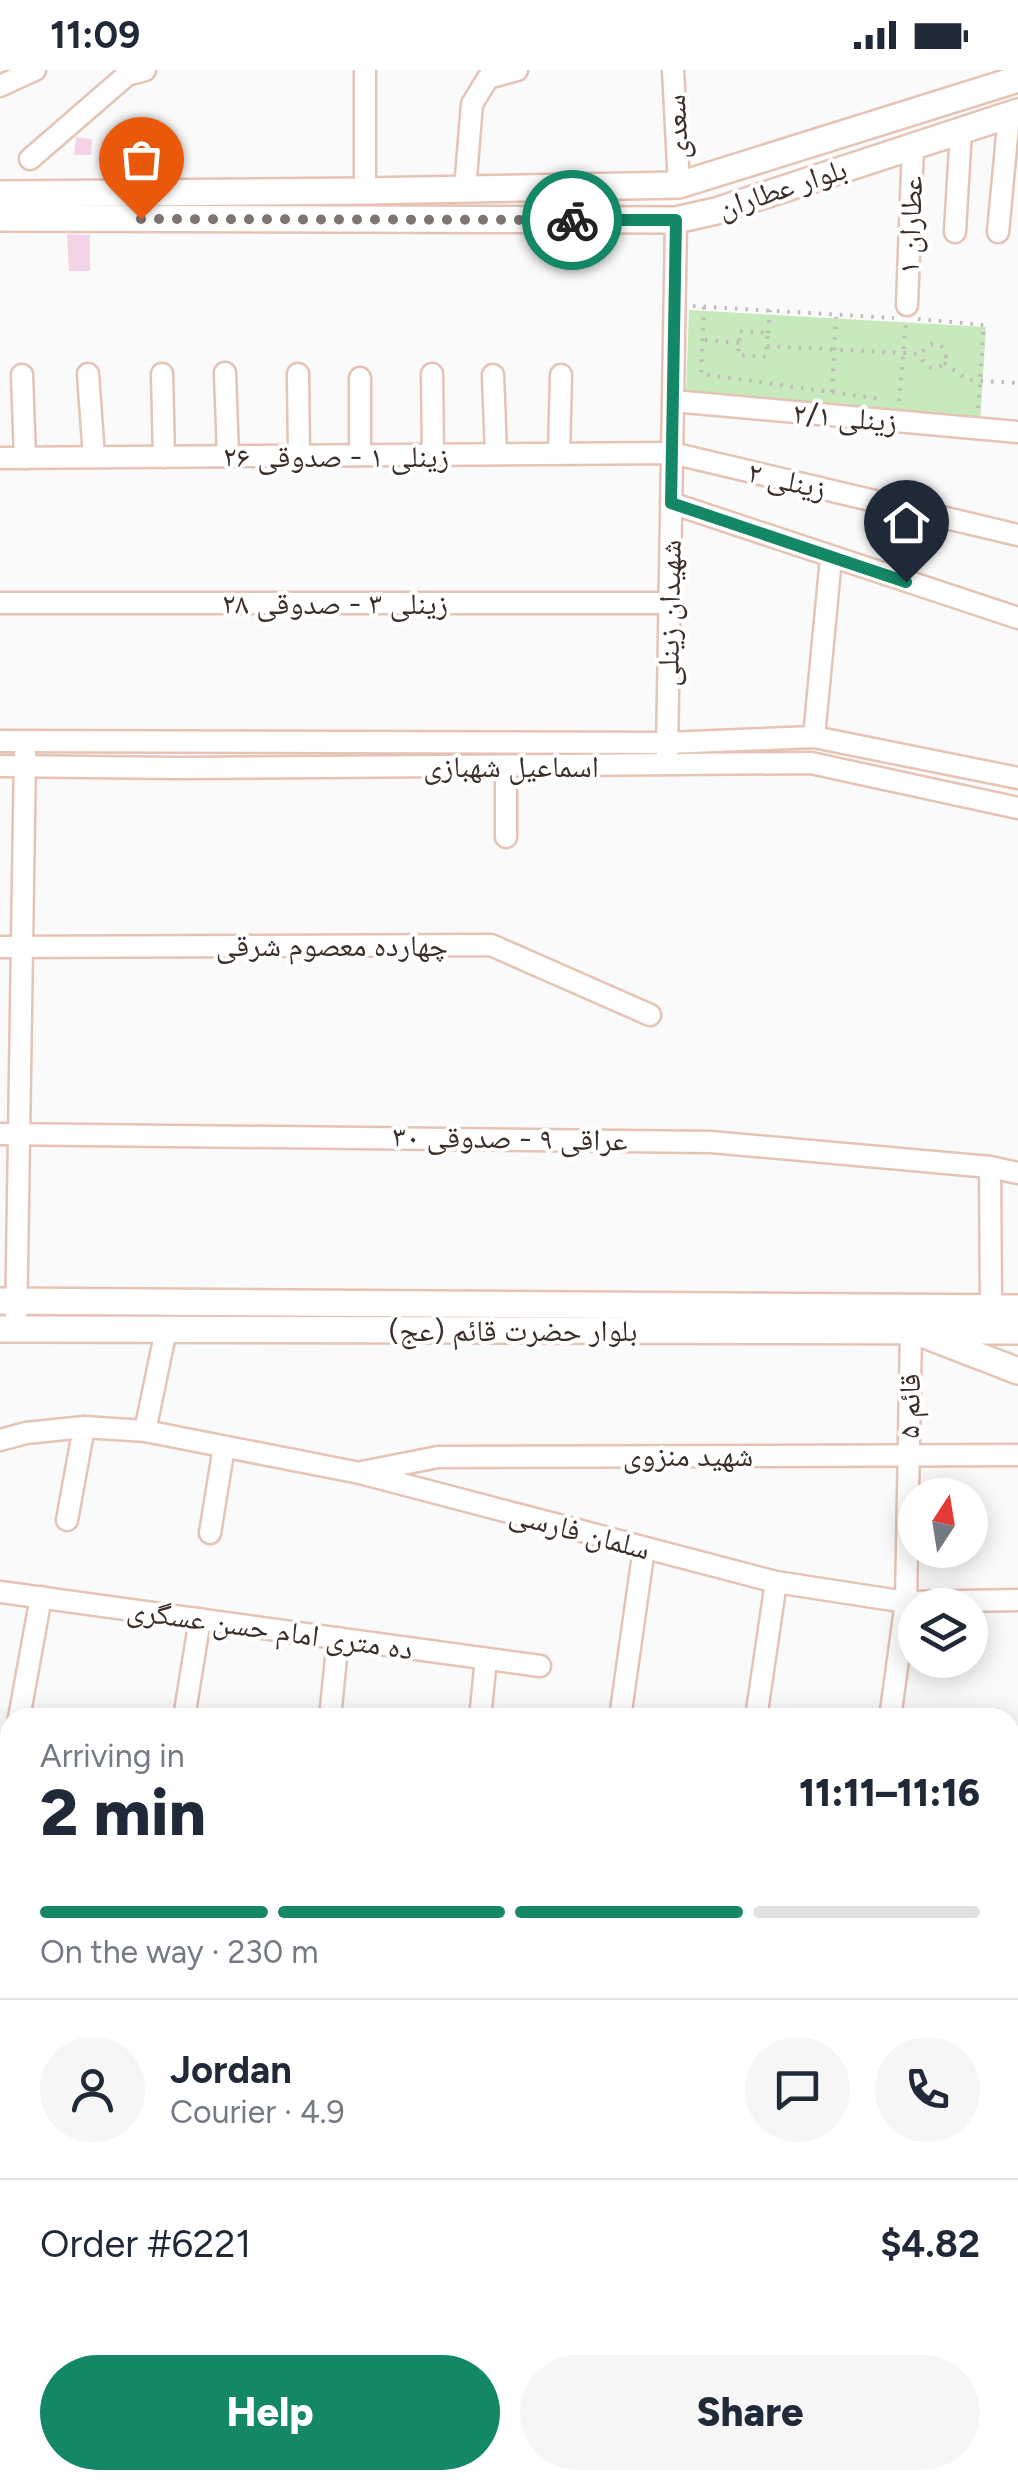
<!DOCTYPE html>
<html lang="en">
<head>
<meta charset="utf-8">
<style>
  body { margin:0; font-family:Figtree,"Noto Naskh Arabic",sans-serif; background:#f6f6f7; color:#1f2937; height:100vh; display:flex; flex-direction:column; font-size:38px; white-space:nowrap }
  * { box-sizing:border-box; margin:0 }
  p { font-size:32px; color:#747a83 }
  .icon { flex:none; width:55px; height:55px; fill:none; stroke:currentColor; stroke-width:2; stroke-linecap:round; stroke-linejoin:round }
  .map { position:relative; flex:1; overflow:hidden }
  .sheet { position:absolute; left:0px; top:1638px; width:1020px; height:782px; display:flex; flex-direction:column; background:#fff; border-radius:30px 30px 0 0; box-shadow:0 5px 25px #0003 }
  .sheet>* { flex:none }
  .needle { width:65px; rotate:12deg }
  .tools { position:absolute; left:898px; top:1408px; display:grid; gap:20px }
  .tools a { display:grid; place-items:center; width:90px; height:90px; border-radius:50%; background:#fff; box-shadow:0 5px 25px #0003; font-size:50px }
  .pin { position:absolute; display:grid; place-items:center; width:85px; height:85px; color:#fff; margin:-102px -42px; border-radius:50% 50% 50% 0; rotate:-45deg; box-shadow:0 0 10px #0007 }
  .pin .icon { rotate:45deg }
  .courier { position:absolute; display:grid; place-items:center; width:100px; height:100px; margin:-50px; border:8px solid #148766; border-radius:50%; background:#fff; color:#222; box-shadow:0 2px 12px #0007 }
  .head em { font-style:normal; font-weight:800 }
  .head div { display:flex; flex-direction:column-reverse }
  .head { display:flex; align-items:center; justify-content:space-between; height:170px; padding:0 40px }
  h1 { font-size:65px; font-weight:800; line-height:75px }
  .bar { display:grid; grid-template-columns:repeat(4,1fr); gap:15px 10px; align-content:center; height:120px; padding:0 40px }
  .bar i { height:12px; border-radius:8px; background:#e0e1e3 }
  .bar .on { background:#148766 }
  .bar p { grid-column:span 4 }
  .line { display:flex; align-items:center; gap:25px; padding:0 40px; border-top:2px solid #e0e1e3 }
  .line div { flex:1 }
  .round { display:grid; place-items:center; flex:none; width:105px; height:105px; border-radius:52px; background:#f6f6f7 }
  .action { display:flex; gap:20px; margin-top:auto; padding:20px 40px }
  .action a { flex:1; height:115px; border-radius:60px; background:#148766; color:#fff; font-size:40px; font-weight:800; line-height:115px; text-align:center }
  .action a+a { background:#f6f6f7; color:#1f2937 }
  .status { display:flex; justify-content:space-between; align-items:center; height:70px; padding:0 50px; background:#fff; direction:ltr }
  .status svg { height:28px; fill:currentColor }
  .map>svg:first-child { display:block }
</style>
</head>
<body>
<div class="status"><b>11:09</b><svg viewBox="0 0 49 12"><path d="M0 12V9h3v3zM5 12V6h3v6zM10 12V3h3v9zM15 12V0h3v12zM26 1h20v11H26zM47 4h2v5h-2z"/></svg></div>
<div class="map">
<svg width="1018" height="2419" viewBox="0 0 1018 2419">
  <rect width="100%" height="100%" fill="#fafafa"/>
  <polygon fill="#c8e9bc" points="689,240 986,257 980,354 686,323"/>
  <g fill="#f3d3e6">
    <polygon points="76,67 92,69 91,85 74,85"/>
    <polygon points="67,164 90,165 90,201 69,201"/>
  </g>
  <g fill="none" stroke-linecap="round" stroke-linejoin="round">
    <g stroke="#e5c3b5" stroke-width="25">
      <g id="minor">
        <polyline points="365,0 365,121"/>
        <polyline points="673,0 679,115"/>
        <polyline points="0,16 35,0"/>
        <polyline points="30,89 127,5 145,0"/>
        <polyline points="465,119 472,34 488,8 517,0"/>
        <polyline points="955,162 961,60"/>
        <polyline points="998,162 1009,45"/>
        <polyline points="907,235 913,75"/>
        <polyline points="225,303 228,386"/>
        <polyline points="88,304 94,387"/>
        <polyline points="162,304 164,387"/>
        <polyline points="298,304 299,386"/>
        <polyline points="432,304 433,385"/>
        <polyline points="22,305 25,388"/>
        <polyline points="493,305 496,384"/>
        <polyline points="360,308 360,385"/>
        <polyline points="673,331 1018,362"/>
        <polyline points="559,384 561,305"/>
        <polyline points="0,388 672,383 1018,465"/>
        <polyline points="671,433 1018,548"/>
        <polyline points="0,533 669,533"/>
        <polyline points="814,667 831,488"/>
        <polyline points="0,671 667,673 814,667 1018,708"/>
        <polyline points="667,683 676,150"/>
        <polyline points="0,696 178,698 811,693 1018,738"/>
        <polyline points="506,767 506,696"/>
        <polyline points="0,877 491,875 650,945"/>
        <polyline points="0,1064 711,1072 990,1097 1018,1103"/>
        <polyline points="990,1097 991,1238"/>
        <polyline points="16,1259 25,683"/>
        <polyline points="145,1361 166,1260"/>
        <polyline points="0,1370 26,1363 84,1357 145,1361 360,1403 776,1512 906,1532 1018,1530"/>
        <polyline points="362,1402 438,1387 1018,1385"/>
        <polyline points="67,1450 84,1357"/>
        <polyline points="210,1463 224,1377"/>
        <polyline points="0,1522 540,1596"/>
        <polyline points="19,1648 41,1527"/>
        <polyline points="184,1648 200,1549"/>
        <polyline points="330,1648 338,1568"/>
        <polyline points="480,1648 486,1589"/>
        <polyline points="620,1648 644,1478"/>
        <polyline points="756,1648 776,1512"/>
        <polyline points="890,1648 906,1532 911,1260"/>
        <polyline points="0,1706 10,1708"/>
        <polyline points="0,1861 10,1866"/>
        <polyline points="1010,1872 1018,1815"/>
        <polyline points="0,2017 10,2021"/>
        <polyline points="1010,2057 1018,2060"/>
        <polyline points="1010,2201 1018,2205"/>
        <polyline points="1010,2353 1018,2357"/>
        <polyline points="0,2384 10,2389"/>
        <polyline points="53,2410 72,2419"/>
        <polyline points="650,2410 653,2419"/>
        <polyline points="804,2410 822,2419"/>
        <polyline points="328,2419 332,2410"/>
        <polyline points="739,2419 747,2410"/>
      </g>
    </g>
    <g stroke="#e5c3b5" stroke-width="30">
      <g id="major">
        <polyline points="0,124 365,121 679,115 1018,9"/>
        <polyline points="0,148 676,150 716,141 1018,42"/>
        <polyline points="0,1231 1018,1238"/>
        <polyline points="0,1259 1018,1261"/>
        <polyline points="925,1265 1018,1301"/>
        <polyline points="0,2218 10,2223"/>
        <polyline points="0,2240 10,2245"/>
        <polyline points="348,2410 367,2419"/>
        <polyline points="393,2410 411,2419"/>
      </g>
    </g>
    <g stroke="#bfbbb9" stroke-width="4" stroke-dasharray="2.5 8" stroke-linecap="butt">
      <polyline points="693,236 894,248"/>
      <polyline points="704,237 701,304 881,329"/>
      <polyline points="918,249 984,255 978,339"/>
      <polygon points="740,261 768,263 766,287 738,285"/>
      <polyline points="768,263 770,240"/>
      <polyline points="705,270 740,273"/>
      <circle cx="934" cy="286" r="12"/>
      <polyline points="767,276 923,284"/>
      <polyline points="944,293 968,310 1018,313"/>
      <polyline points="832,322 836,247"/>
      <polyline points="899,331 906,251"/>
      <polyline points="677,2419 681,2410"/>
    </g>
    <use href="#minor" stroke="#fff" stroke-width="20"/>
    <use href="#major" stroke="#fff" stroke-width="25"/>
  </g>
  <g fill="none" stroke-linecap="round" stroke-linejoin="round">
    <polyline stroke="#7e7572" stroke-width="10" stroke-dasharray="0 18" points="141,149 572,150"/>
    <polyline stroke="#148766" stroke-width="12" points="572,150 676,150 671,433 906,512"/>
  </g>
  <g text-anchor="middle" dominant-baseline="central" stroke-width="8" stroke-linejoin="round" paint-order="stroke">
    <g font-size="30" fill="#3b2e28" stroke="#fff">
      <text transform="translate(676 57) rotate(-93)">سعدی</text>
      <text transform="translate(782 118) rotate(-18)">بلوار عطاران</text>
      <text transform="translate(910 155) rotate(-88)">عطاران ۱</text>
      <text transform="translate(845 347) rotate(5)">زینلی ۲/۱</text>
      <text x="336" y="386">زینلی ۱ - صدوقی ۲۶</text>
      <text transform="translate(787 410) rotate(13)">زینلی ۲</text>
      <text x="335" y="533">زینلی ۳ - صدوقی ۲۸</text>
      <text transform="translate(669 543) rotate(-89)">شهیدان زینلی</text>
      <text x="511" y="696">اسماعیل شهبازی</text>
      <text x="332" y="875">چهارده معصوم شرقی</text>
      <text transform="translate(510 1068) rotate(1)">عراقی ۹ - صدوقی ۳۰</text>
      <text x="513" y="1260">بلوار حضرت قائم (عج)</text>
      <text transform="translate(909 1336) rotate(-89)">قائم ۵</text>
      <text x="688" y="1385">شهید منزوی</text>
      <text transform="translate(580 1461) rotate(15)">سلمان فارسی</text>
      <text transform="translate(270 1559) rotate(8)">ده متری امام حسن عسگری</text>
    </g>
  </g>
</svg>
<div class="tools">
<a><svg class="needle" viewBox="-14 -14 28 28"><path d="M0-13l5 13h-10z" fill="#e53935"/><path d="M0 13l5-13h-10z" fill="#747a83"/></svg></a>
<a><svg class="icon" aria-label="layers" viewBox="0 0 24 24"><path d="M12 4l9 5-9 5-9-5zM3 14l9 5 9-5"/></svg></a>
</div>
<div class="pin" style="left:141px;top:149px;background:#ea580c"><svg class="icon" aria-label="bag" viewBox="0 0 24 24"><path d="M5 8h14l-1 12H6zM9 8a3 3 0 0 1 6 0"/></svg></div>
<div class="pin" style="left:906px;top:512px;background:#1f2937"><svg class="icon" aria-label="home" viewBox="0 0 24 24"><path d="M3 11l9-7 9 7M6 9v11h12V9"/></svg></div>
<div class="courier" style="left:572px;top:150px"><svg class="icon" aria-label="bike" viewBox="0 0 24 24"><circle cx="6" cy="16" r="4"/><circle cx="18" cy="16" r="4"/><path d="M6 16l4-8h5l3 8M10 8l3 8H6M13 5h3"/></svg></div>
<section class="sheet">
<div class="head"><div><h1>2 min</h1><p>Arriving in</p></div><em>11:11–11:16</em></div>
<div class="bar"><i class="on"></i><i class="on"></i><i class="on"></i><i></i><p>On the way · 230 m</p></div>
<div class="line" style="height:180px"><a class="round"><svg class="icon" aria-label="person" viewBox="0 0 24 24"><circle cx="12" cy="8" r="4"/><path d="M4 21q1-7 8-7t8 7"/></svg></a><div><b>Jordan</b><p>Courier · 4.9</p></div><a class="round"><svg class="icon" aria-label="chat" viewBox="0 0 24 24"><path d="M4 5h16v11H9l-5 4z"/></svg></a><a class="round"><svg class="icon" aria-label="phone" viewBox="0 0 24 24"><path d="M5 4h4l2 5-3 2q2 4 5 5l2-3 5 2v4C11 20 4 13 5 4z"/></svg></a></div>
<div class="line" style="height:130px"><div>Order #6221</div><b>$4.82</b></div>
<div class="action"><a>Help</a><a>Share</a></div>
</section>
</div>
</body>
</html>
